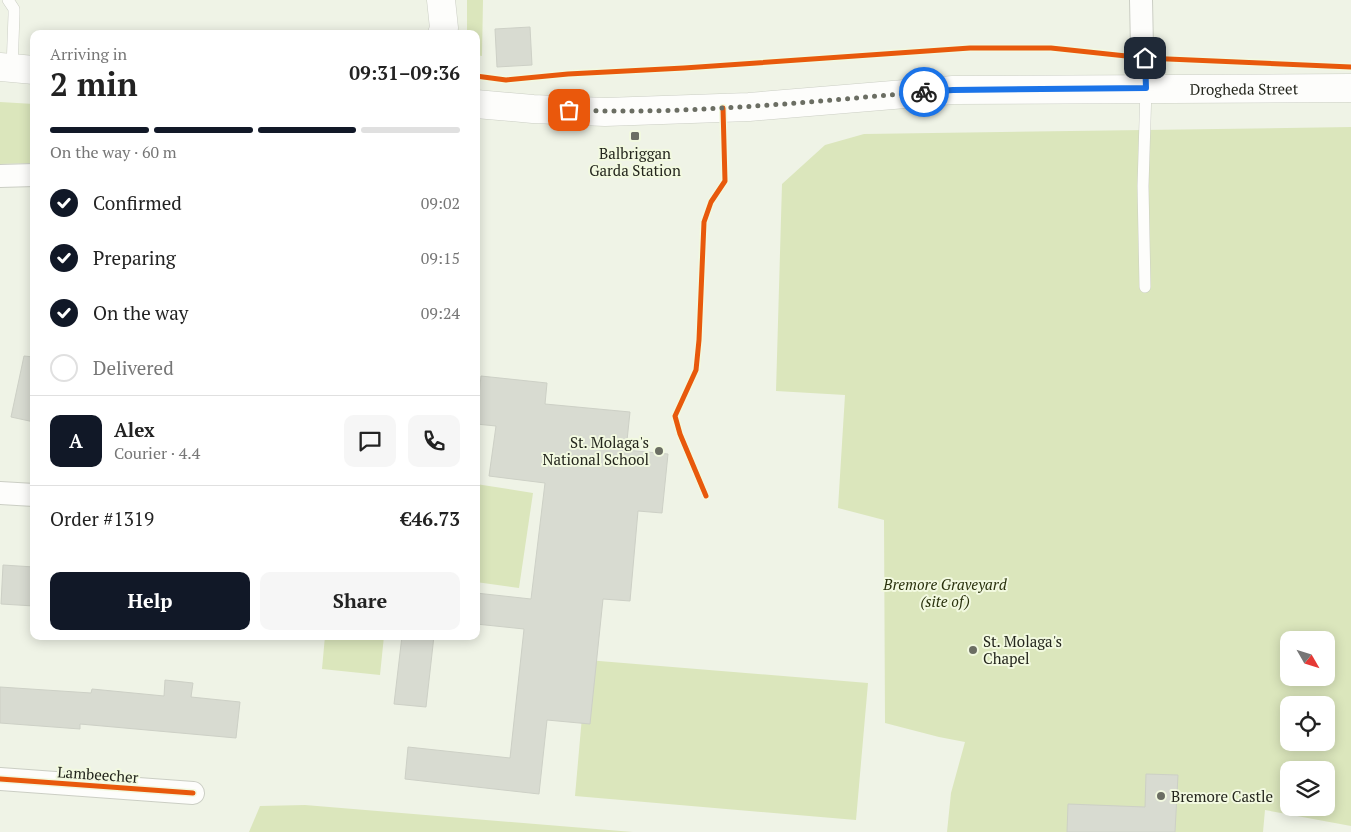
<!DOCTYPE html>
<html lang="en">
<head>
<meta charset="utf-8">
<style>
  body { margin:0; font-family:"PT Serif",serif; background:#f6f6f6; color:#222; height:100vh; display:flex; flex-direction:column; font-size:19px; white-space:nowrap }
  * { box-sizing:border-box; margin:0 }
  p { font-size:16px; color:#767676 }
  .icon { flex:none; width:28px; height:28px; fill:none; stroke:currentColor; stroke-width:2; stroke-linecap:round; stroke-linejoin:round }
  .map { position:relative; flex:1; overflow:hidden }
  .panel { position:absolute; left:30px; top:30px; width:450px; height:610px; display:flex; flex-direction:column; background:#fff; border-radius:10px; box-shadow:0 2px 12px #0003 }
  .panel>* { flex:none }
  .needle { width:32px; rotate:129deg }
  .fabs { position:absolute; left:1280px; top:631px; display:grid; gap:10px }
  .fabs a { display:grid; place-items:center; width:55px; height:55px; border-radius:10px; background:#fff; box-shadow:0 2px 12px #0003; font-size:25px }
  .pin { position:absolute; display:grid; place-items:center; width:42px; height:42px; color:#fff; margin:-21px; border-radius:10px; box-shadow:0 2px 8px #0006 }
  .courier { position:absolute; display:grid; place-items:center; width:50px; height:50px; margin:-25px; border:4px solid #1a73e8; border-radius:50%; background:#fff; color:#222; box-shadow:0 1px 6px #0007 }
  .overview em { font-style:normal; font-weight:700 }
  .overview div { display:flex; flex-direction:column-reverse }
  .overview { display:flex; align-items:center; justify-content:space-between; height:85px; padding:0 20px }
  h1 { font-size:32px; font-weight:700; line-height:38px }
  .bar { display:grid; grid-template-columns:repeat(4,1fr); gap:8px 5px; align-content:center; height:60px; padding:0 20px }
  .bar i { height:6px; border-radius:4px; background:#e0e0e0 }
  .bar .selected { background:#111827 }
  .bar p { grid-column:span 4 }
  .line { display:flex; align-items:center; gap:12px; padding:0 20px; border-top:1px solid #e0e0e0 }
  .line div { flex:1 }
  .round { display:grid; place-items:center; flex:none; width:52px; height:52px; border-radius:10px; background:#f6f6f6 }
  ol { padding:0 20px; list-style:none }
  li { display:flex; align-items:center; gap:15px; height:55px }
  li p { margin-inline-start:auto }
  li .icon { padding:5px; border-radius:50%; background:#111827; color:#fff; stroke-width:4 }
  li:last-child { color:#767676 }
  li i { width:28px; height:28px; border:2px solid #e0e0e0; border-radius:50% }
  .primary-button { display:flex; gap:10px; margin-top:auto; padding:10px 20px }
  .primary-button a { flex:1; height:58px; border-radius:10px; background:#111827; color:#fff; font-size:20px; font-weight:700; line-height:58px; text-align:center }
  .primary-button a+a { background:#f6f6f6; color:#222 }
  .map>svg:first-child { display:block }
</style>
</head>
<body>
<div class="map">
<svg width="1351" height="832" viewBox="0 0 1351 832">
  <rect width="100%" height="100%" fill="#eff3e6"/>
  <g fill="#dbe6bc" fill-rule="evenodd">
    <polygon points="467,0 483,0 482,56 476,55 476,34 467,34"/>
    <polygon points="0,102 34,104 34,163 0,164"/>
    <path d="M1351,127V826L1265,810L1263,832H947L951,793L965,742L939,737L885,723L884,520L838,508L845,395L776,391L782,184L825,145L864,134ZM1289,640H1326V678H1289ZM1289,705H1326V742H1289ZM1289,770H1326V808H1289Z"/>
    <polygon points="476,484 533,493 519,588 476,582"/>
    <polygon points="325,636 384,636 380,675 322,669"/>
    <polygon points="587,660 868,683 856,820 575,796"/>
    <polygon points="305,805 633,832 249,832 260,806"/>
  </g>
  <g fill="#d8dbd1" stroke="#cdd0c6">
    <polygon points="530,27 532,65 497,67 495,29"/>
    <polygon points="24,356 34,357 34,422 11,417"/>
    <polygon points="481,376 547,383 545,404 630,412 626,450 668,454 662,513 638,511 630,601 603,599 590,724 547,720 539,794 405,779 408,747 510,758 524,629 476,624 476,593 531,599 545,483 489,476 496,426 476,424"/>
    <polygon points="3,565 34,567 34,606 1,604"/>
    <polygon points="402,636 434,636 426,707 394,704"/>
    <polygon points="165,680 193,683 191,697 240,702 236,738 80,724 80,729 0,723 0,687 91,693 92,689 164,696"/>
    <polygon points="1146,774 1178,775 1175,832 1067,832 1068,804 1145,807"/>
  </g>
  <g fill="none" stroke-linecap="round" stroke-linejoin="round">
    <g stroke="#cbcec4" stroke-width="12">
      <g id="lane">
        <polyline points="8,0 14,9 14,15 12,68"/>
        <polyline points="1145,287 1143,186 1146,88"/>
      </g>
    </g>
    <g stroke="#cbcec4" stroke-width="24">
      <g id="street">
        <polyline points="1141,0 1142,48 1145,58 1146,88"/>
        <polyline points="0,176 34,175"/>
        <polyline points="0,493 34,495"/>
        <polyline points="0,779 193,793"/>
      </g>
    </g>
    <g stroke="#cbcec4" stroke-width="29">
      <g id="secondary">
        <polyline points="441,0 444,28 442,34"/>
        <polyline points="0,67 34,70"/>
        <path id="s1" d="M476,104L533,109L605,112L749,107L953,90L1351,88"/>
      </g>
    </g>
    <use href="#lane" stroke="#fdfdfb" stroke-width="11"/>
    <use href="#street" stroke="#fdfdfb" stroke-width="22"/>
    <use href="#secondary" stroke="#fdfdfb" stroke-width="28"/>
    <g stroke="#f2f9e0" stroke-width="8">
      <g id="cycleway">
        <polyline points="476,76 506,80 568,74 684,68 970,48 1051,48 1145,58 1351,67"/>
        <polyline points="706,496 680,434 675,416 696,370 699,340 704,222 711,202 725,181 723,108"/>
        <polyline points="0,779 193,793"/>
      </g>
    </g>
    <use href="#cycleway" stroke="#e8590c" stroke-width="5"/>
  </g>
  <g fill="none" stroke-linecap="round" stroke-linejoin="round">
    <path stroke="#6b6e63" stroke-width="5" stroke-dasharray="0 9" d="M569,110C687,115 806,102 924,92"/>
    <polyline stroke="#1a73e8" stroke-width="6" points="924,92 953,90 1146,88 1145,58"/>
  </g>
  <g fill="#6b6e63" stroke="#f2f9e0" stroke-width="2">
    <rect x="630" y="131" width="10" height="10" rx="2.5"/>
    <circle cx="659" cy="451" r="5"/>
    <circle cx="973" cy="650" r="5"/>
    <circle cx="1161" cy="796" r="5"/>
  </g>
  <g text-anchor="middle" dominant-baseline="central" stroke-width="4" stroke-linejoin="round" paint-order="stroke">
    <g font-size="15" fill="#24261d" stroke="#f2f9e0">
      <text stroke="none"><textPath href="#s1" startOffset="769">Drogheda Street</textPath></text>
      <text transform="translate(98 774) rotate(4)">Lambeecher</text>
    </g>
    <g font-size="15" fill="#24261d" stroke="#f2f9e0" text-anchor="start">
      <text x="635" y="153" text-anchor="middle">Balbriggan<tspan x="635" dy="17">Garda Station</tspan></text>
      <text x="649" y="442" text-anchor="end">St. Molaga's<tspan x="649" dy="17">National School</tspan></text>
      <text x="983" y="641">St. Molaga's<tspan x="983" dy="17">Chapel</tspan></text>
      <text x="1171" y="796">Bremore Castle</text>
    </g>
    <g font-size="15" font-style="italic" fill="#2a320d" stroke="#f2f9e0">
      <text x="945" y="584">Bremore Graveyard<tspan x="945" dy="17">(site of)</tspan></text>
    </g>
  </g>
</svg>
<div class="fabs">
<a><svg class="needle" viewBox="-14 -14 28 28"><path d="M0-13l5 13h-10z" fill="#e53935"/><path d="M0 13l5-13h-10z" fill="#767676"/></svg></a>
<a><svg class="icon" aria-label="locate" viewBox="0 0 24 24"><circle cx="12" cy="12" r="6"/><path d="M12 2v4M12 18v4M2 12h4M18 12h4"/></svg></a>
<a><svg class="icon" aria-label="layers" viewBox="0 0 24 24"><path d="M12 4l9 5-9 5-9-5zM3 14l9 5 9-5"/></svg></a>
</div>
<div class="pin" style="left:569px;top:110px;background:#ea580c"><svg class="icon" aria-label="bag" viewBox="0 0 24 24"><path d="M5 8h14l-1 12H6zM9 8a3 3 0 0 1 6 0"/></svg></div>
<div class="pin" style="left:1145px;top:58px;background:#1f2937"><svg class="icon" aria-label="home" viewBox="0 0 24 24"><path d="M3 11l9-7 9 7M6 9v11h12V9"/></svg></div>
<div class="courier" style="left:924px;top:92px"><svg class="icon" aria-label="bike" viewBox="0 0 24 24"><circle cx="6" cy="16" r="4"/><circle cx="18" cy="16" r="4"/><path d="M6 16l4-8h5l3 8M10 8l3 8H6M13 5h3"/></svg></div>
<section class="panel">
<div class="overview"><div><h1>2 min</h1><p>Arriving in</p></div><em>09:31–09:36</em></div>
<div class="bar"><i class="selected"></i><i class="selected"></i><i class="selected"></i><i></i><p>On the way · 60 m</p></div>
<ol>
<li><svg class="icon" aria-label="check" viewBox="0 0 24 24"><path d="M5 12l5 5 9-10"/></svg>Confirmed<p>09:02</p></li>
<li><svg class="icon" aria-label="check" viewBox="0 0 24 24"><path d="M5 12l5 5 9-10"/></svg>Preparing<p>09:15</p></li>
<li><svg class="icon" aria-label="check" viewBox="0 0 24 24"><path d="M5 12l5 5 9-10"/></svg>On the way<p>09:24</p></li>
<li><i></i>Delivered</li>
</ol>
<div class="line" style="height:90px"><b class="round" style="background:#111827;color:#fff">A</b><div><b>Alex</b><p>Courier · 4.4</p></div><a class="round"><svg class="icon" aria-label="chat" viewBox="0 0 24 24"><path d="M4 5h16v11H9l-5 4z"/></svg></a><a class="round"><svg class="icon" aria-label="phone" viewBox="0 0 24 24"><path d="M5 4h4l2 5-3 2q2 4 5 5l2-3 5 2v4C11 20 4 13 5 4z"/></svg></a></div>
<div class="line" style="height:65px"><div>Order #1319</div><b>€46.73</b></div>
<div class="primary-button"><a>Help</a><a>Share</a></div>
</section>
</div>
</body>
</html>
